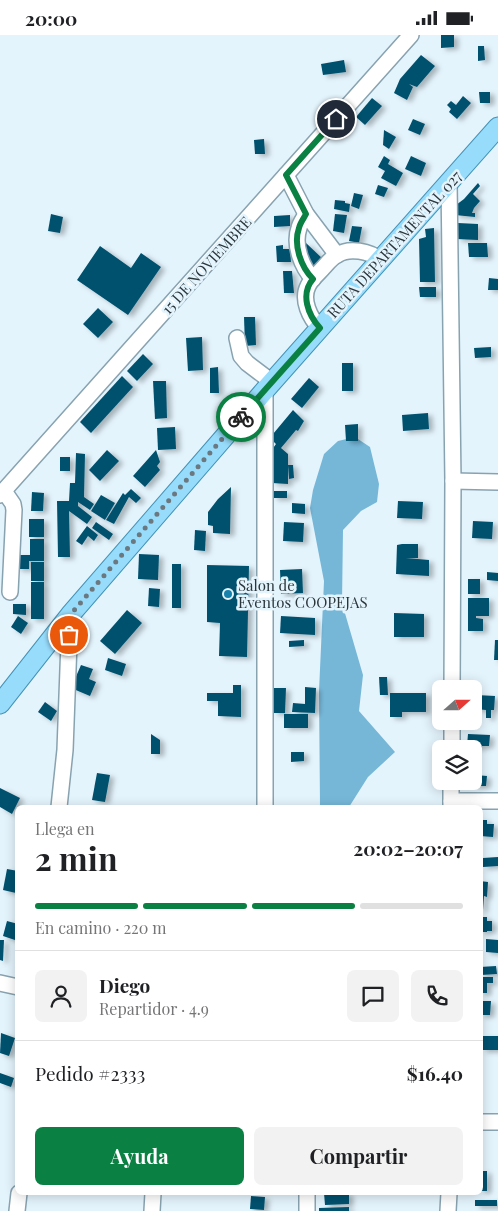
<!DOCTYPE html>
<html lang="es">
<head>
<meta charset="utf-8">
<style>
  body { margin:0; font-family:"Playfair Display",serif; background:#f2f2f2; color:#202124; height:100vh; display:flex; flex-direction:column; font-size:19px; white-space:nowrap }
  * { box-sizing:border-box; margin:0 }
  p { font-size:16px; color:#757577 }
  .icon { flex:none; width:28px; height:28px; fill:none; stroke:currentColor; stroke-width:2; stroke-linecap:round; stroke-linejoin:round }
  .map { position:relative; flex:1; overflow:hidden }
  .panel { position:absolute; left:15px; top:770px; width:468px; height:390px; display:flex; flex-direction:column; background:#fff; border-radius:8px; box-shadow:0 2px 12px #0003 }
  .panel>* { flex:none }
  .needle { width:32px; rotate:69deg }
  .tools { position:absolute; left:432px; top:645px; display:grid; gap:10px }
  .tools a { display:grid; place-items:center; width:50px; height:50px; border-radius:8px; background:#fff; box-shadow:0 2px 12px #0003; font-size:25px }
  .pin { position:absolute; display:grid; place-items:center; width:42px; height:42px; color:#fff; margin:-21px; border:2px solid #fff; border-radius:50%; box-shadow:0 1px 5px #0007 }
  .courier { position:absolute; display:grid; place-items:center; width:50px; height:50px; margin:-25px; border:4px solid #0b8043; border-radius:50%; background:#fff; color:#222; box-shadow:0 1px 6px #0007 }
  .overview em { font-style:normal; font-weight:700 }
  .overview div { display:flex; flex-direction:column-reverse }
  .overview { display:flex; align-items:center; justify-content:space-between; height:85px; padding:0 20px }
  h1 { font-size:32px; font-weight:700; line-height:38px }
  .bar { display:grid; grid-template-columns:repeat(4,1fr); gap:8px 5px; align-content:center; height:60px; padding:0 20px }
  .bar i { height:6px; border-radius:4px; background:#e0e0e0 }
  .bar .active { background:#0b8043 }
  .bar p { grid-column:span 4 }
  .line { display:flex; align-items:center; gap:12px; padding:0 20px; border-top:1px solid #e0e0e0 }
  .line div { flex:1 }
  .round { display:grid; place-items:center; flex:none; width:52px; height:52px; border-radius:8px; background:#f2f2f2 }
  .action { display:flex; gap:10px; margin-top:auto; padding:10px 20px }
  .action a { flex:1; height:58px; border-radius:8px; background:#0b8043; color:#fff; font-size:20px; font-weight:700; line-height:58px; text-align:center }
  .action a+a { background:#f2f2f2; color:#202124 }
  .status { display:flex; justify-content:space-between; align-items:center; height:35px; padding:0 25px; background:#fff; direction:ltr }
  .status svg { height:14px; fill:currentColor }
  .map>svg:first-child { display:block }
</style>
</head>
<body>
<div class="status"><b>20:00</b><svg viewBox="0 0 49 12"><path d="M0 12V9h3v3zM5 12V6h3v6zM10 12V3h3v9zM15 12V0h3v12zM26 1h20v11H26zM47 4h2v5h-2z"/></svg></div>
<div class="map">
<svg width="498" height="1176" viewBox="0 0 498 1176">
  <defs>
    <filter id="shadow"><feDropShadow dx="4.5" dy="2.5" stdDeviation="2.5" flood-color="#0004"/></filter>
  </defs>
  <rect width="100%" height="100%" fill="#e4f4fd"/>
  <polygon fill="#76b7d8" points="355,402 370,412 379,449 377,467 361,476 343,495 342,568 363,640 359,676 395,717 368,742 349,772 320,772 319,656 324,546 310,473 313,455 324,419 338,406"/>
  <g fill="#01516e" filter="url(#shadow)">
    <polygon points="441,0 454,0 454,12 441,13"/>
    <polygon points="478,11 484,11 485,25 478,26"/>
    <polygon points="421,20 435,31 417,52 409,49 413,52 407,65 394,58 400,44"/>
    <polygon points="344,25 346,37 323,40 321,29"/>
    <polygon points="479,57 490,57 490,68 480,68"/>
    <polygon points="463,61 471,68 457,84 449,77 451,74 447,70 451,66 456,70"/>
    <polygon points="372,63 382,71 365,90 356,82"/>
    <polygon points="413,84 425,89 420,100 408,95"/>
    <polygon points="384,95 396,102 389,114 383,110"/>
    <polygon points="264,104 265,119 255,119 254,105"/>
    <polygon points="384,121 390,125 388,129 403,138 396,151 381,143 385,136 378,132"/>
    <polygon points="411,121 426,128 421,141 405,134"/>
    <polygon points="478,148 480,151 473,159 480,166 474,173 472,178 475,178 475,182 455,180 456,170 464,164"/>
    <polygon points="378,150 388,153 384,162 375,159"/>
    <polygon points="354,158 363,160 359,174 351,171"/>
    <polygon points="335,165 345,166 345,168 350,169 349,177 334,174"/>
    <polygon points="51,179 63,182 60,198 48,196"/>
    <polygon points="335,179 347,180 344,198 333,196"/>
    <polygon points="290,180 290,191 274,192 274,181"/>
    <polygon points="458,188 478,189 478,205 457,204"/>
    <polygon points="352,191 362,192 359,208 349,206"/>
    <polygon points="434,193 435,247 420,247 419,204 426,202 425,194"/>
    <polygon points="306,208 324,225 313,238 295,221"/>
    <polygon points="468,208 487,208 488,222 469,222"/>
    <polygon points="283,210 283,214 290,214 291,227 277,227 276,211"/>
    <polygon points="100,211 131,233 141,218 161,232 128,280 77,245"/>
    <polygon points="283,236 292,236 294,258 284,258"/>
    <polygon points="489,243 498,244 498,255 488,255"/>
    <polygon points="419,252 436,252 436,262 420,262"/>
    <polygon points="98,273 113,287 98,303 83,289"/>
    <polygon points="244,282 255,282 256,310 245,311"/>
    <polygon points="202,302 203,335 188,336 186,303"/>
    <polygon points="491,312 491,322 475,323 474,313"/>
    <polygon points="143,319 153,329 137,346 127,336"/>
    <rect x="342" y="328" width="11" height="28"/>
    <polygon points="218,332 219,358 210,358 210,333"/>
    <polygon points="122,341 133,352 91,398 80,387"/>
    <polygon points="309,343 319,352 302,373 291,364"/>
    <polygon points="153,346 166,346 167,383 155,384"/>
    <polygon points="293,375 304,386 298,396 296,395 281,413 288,419 288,449 272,448 271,416 276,409 273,406 273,399"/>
    <polygon points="428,378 429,394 403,396 402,380"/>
    <polygon points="358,389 358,406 346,406 345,390"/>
    <polygon points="175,392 176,414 158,415 157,393"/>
    <polygon points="107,415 119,426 100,446 89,435"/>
    <polygon points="156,415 160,427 157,431 160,435 145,452 133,441"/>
    <polygon points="76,418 85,419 84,462 94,469 90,475 78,467 78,471 92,482 87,489 69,476 70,522 58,522 57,466 69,466 70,448 75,448"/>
    <rect x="60" y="422" width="10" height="14"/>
    <polygon points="288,430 293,430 294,443 289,444"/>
    <polygon points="231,452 230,499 213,498 213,491 208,490 208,477 218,464"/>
    <polygon points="131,454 141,463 136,468 129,462 114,489 106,485 123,458 125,460"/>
    <rect x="273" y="456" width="14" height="7"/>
    <polygon points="32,457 44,458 43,476 31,476"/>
    <polygon points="101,460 115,468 105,485 91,476"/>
    <polygon points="398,466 423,467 422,484 397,483"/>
    <polygon points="292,468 305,469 305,479 292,478"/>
    <rect x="29" y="484" width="15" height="18"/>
    <polygon points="473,486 493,487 492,504 472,503"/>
    <polygon points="96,487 113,499 109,505 92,493"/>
    <polygon points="284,487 304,488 303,507 283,506"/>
    <polygon points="87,491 98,500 94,506 88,501 82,510 76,506"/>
    <polygon points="195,495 206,496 205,516 194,515"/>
    <polygon points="30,504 44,504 44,526 29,526 29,534 17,534 17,520 30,520"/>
    <polygon points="402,509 418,509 418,523 406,523 429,525 429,541 396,539 397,510"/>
    <polygon points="139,519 159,520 158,545 138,544"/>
    <rect x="31" y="527" width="13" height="19"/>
    <rect x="172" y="529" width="9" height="44"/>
    <polygon points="207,530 249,531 247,622 219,621 220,588 207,587"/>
    <polygon points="302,534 303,558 281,559 280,535"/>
    <polygon points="487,537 498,538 498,546 487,545"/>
    <rect x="468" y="544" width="12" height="15"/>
    <rect x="31" y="547" width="13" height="37"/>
    <polygon points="149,553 160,554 159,572 148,571"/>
    <polygon points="468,563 489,563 489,581 476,581 476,583 483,584 483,596 468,596"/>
    <polygon points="13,569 26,569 26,580 13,579"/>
    <polygon points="127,575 142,588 115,619 100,606"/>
    <polygon points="394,578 424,579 424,602 394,602"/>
    <polygon points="18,581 28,588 21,599 11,592"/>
    <polygon points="281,581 315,583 315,600 280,598"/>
    <polygon points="304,605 304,611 289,612 289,606"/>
    <polygon points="495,605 498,605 498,625 494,625"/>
    <polygon points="108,623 126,629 122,641 105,635"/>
    <polygon points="81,630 93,634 89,644 96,647 90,661 71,653"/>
    <polygon points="379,642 387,642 388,660 380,660"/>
    <polygon points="233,650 241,650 241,682 218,681 218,666 207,666 207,658 233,658"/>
    <polygon points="305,652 316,653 315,678 292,677 293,668 305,669"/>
    <polygon points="274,653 286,653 285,678 273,678"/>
    <polygon points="390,658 426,658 426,677 402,677 402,682 390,682"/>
    <polygon points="476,660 495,661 494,675 491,675 491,683 486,683 486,675 476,674"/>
    <polygon points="45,667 57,676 51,686 38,677"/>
    <rect x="284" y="679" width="24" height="14"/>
    <polygon points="151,699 160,705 160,719 151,719"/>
    <polygon points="468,699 490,700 489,711 482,711 482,713 467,711"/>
    <polygon points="291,717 304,717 304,726 291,727"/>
    <polygon points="97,738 110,740 105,767 92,765"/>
    <polygon points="475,740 487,741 486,751 474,751"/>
    <polygon points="0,753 20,763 12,779 0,772"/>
    <polygon points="480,785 487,785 487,789 494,789 493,802 480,801"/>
    <polygon points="498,822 498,831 483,832 483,823"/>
    <polygon points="7,834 18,836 18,851 16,858 3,855"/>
    <polygon points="480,846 488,847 487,862 484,861 483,875 480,875"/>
    <polygon points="480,882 487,882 487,886 492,886 492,896 487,896 487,897 480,897"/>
    <polygon points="7,886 18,889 18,906 3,901"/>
    <polygon points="486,904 498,905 498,918 486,917"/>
    <polygon points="0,905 4,905 3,926 0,925"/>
    <polygon points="496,931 497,939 481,940 480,932"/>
    <polygon points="480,942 493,942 493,948 487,948 487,958 480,958"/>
    <polygon points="480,966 491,966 490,980 480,980"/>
    <polygon points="1,998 15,1003 9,1021 0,1018"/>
    <rect x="482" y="1001" width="16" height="14"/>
    <polygon points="0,1038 14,1043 11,1052 0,1048"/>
    <polygon points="482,1136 487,1136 487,1156 480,1156 480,1143 482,1143"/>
    <polygon points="324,1158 349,1158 349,1169 325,1170"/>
    <polygon points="251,1161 265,1162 264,1175 250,1174"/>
    <rect x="475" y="1165" width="22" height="6"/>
    <polygon points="349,1172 349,1176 319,1176 319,1173"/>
  </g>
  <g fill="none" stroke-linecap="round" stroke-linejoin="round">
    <g stroke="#88a3b0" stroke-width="18">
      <g id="minor">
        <polyline points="286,140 306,179 337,220"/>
        <polyline points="449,147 453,446 452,654"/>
        <path d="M306,179C304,183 300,188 299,193C293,210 302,232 313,244"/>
        <path d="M320,293C310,283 301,265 308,251C311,244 318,239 323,233C327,229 331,223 337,220C349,212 370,216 380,225"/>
        <polyline points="237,303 241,321 247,328 272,347"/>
        <polyline points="453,446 498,447"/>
        <polyline points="4,456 13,469 14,475 10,557"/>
        <polyline points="0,460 411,0"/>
        <polyline points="452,714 452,686"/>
        <polyline points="451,766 498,766"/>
        <polyline points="59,772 65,715 70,580"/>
        <polyline points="265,772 265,355"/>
        <polyline points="451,772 451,746"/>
        <polyline points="0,948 18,952"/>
        <polyline points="480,1087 498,1087"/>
        <polyline points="17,1176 19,1158"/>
        <polyline points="152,1176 153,1158"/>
        <polyline points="307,1176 307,1158"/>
        <polyline points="448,1176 449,1158"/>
      </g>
    </g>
    <g stroke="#4493b6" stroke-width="21">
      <polyline id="major" points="0,669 70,580 265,355 498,92"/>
    </g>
    <use href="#minor" stroke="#fff" stroke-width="15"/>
    <use href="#major" stroke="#97dcfb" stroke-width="19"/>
  </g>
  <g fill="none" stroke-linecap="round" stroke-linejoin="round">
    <polyline stroke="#6c787f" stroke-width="5" stroke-dasharray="0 9" points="69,600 70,580 241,382"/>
    <path stroke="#0b8043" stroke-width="6" d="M241,382L320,293C308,280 300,259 313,244C301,232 293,210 299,193C300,188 304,183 306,179L286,140L336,84"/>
  </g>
  <circle fill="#1681aa" stroke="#e4f4fd" stroke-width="2" cx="228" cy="559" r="5"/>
  <g text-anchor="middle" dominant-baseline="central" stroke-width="5" stroke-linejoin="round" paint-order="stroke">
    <g font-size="15" fill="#2b363b" stroke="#e4f4fd">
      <text transform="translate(394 209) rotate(-48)">RUTA DEPARTAMENTAL 027</text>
      <text transform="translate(206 230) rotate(-48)">15 DE NOVIEMBRE</text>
    </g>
    <g font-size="15" fill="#2b363b" stroke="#e4f4fd" text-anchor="start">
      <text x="238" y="550">Salon de<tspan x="238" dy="17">Eventos COOPEJAS</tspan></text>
    </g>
  </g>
</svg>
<div class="tools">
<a><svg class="needle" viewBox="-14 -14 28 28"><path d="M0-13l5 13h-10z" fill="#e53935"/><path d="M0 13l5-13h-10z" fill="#757577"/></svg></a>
<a><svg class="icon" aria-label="layers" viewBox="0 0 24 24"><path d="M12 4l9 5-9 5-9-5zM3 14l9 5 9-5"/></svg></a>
</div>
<div class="pin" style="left:69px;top:600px;background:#ea580c"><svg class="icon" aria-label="bag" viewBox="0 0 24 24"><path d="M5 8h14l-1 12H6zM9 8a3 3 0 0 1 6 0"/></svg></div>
<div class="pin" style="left:336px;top:84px;background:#1f2937"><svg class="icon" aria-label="home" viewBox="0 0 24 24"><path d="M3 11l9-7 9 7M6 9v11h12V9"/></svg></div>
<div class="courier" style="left:241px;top:382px"><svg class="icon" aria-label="bike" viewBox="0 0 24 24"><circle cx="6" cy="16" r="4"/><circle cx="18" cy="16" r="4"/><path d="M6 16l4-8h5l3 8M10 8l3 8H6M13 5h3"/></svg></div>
<section class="panel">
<div class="overview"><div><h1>2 min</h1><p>Llega en</p></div><em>20:02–20:07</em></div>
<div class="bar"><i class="active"></i><i class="active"></i><i class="active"></i><i></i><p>En camino · 220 m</p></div>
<div class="line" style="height:90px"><a class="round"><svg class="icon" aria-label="person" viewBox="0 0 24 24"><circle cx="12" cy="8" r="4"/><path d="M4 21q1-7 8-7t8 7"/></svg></a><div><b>Diego</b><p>Repartidor · 4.9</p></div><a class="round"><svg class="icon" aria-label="chat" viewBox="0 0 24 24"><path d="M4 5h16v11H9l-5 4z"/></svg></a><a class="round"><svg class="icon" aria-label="phone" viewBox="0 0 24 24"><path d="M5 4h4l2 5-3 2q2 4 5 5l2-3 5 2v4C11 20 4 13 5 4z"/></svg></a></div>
<div class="line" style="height:65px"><div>Pedido #2333</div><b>$16.40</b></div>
<div class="action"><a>Ayuda</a><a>Compartir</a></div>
</section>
</div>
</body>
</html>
